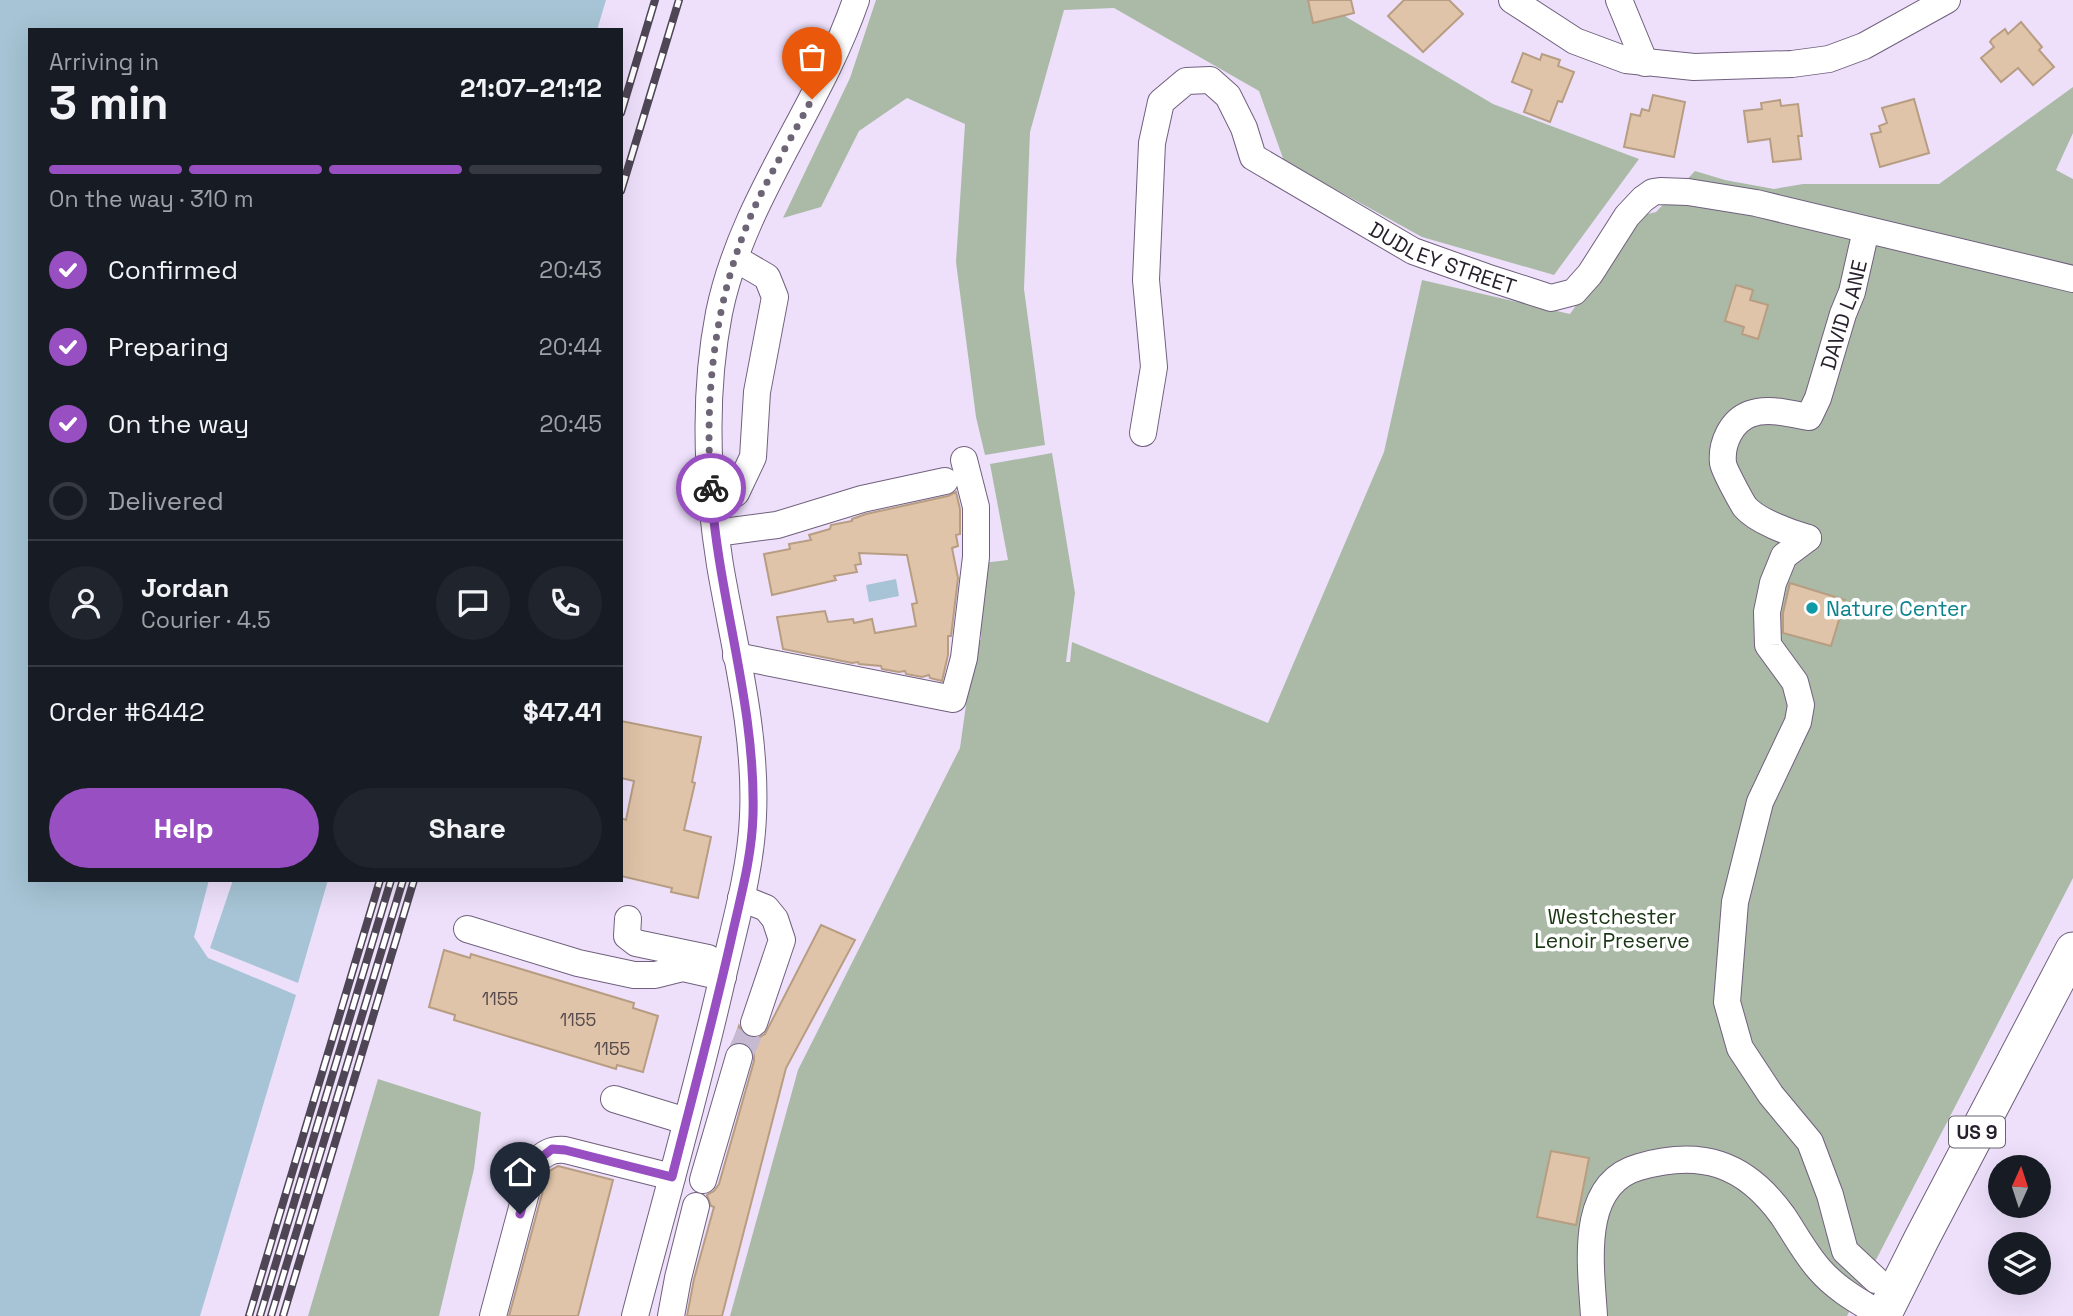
<!DOCTYPE html>
<html lang="en">
<head>
<meta charset="utf-8">
<style>
  body { margin:0; font-family:"Space Grotesk",sans-serif; background:#20242c; color:#f1f3f6; height:100vh; display:flex; flex-direction:column; font-size:26px; white-space:nowrap }
  * { box-sizing:border-box; margin:0 }
  p { font-size:23px; color:#9ea1a6 }
  .icon { flex:none; width:38px; height:38px; fill:none; stroke:currentColor; stroke-width:2; stroke-linecap:round; stroke-linejoin:round }
  .map { position:relative; flex:1; overflow:hidden }
  .drawer { position:absolute; left:28px; top:28px; width:595px; height:854px; display:flex; flex-direction:column; background:#171b24; border-radius:0px; box-shadow:0 7px 28px #0002 }
  .drawer>* { flex:none }
  .needle { width:46px; rotate:3deg }
  .fabs { position:absolute; left:1988px; top:1155px; display:grid; gap:14px }
  .fabs a { display:grid; place-items:center; width:63px; height:63px; border-radius:50%; background:#171b24; box-shadow:0 7px 28px #0002; font-size:35px }
  .pin { position:absolute; display:grid; place-items:center; width:60px; height:60px; color:#fff; margin:-72px -30px; border-radius:50% 50% 50% 0; rotate:-45deg; box-shadow:0 0 7px #0007 }
  .pin .icon { rotate:45deg }
  .courier { position:absolute; display:grid; place-items:center; width:70px; height:70px; margin:-35px; border:5px solid #984fc2; border-radius:50%; background:#fff; color:#222; box-shadow:0 2px 9px #0007 }
  .overview em { font-style:normal; font-weight:800 }
  .overview div { display:flex; flex-direction:column-reverse }
  .overview { display:flex; align-items:center; justify-content:space-between; height:119px; padding:0 21px }
  h1 { font-size:46px; font-weight:800; line-height:52px }
  .bar { display:grid; grid-template-columns:repeat(4,1fr); gap:10px 7px; align-content:center; height:84px; padding:0 21px }
  .bar i { height:9px; border-radius:5px; background:#363941 }
  .bar .selected { background:#984fc2 }
  .bar p { grid-column:span 4 }
  .line { display:flex; align-items:center; gap:18px; padding:0 21px; border-top:2px solid #363941 }
  .line div { flex:1 }
  .round { display:grid; place-items:center; flex:none; width:74px; height:74px; border-radius:37px; background:#20242c }
  ol { padding:0 21px; list-style:none }
  li { display:flex; align-items:center; gap:21px; height:77px }
  li p { margin-inline-start:auto }
  li .icon { padding:7px; border-radius:50%; background:#984fc2; color:#fff; stroke-width:4 }
  li:last-child { color:#9ea1a6 }
  li i { width:38px; height:38px; border:4px solid #363941; border-radius:50% }
  .button { display:flex; gap:14px; margin-top:auto; padding:14px 21px }
  .button a { flex:1; height:80px; border-radius:42px; background:#984fc2; color:#fff; font-size:28px; font-weight:800; line-height:80px; text-align:center }
  .button a+a { background:#20242c; color:#f1f3f6 }
  .map>svg:first-child { display:block }
</style>
</head>
<body>
<div class="map">
<svg width="2073" height="1316" viewBox="0 0 2073 1316">
  <rect width="100%" height="100%" fill="#eee0fb"/>
  <g fill="#aabaa7">
    <polygon points="876,0 1324,0 1348,18 1493,104 1639,159 1554,275 1422,237 1284,161 1259,91 1114,8 1064,10 1030,132 1024,289 1045,445 985,455 976,417 956,262 965,124 907,98 859,131 821,207 783,218 850,78"/>
    <polygon points="2073,87 2073,133 2056,170 2073,179 2073,878 1847,1316 730,1316 798,1070 960,748 975,640 981,640 982,563 1008,560 990,464 1052,453 1075,593 1066,662 1070,662 1072,642 1268,723 1384,452 1422,280 1570,314 1639,216 1656,212 1695,171 1725,180 1774,189 1803,184 1939,184"/>
    <polygon points="378,1079 481,1112 474,1169 439,1316 308,1316"/>
  </g>
  <g fill="#a6c4d5">
    <polygon points="0,0 606,0 597,30 30,30 30,880 209,880 194,937 208,958 296,995 200,1316 0,1316"/>
    <polygon points="896,579 899,596 869,602 866,585"/>
    <polygon points="233,880 328,880 298,983 210,948"/>
  </g>
  <g fill="#e0c4a9" stroke="#b79d82" stroke-width="2">
    <polygon points="1308,0 1351,0 1354,13 1313,23"/>
    <polygon points="1404,0 1449,0 1463,14 1423,52 1388,16"/>
    <polygon points="2021,22 2042,47 2039,50 2054,67 2033,85 2018,68 2001,82 1981,58 1994,47 1990,42 1992,39 2005,29 2008,34"/>
    <polygon points="1523,53 1540,60 1542,54 1560,60 1558,66 1574,72 1562,102 1558,101 1550,122 1524,112 1532,90 1512,82"/>
    <polygon points="1653,95 1685,102 1674,157 1624,147 1631,114 1640,116 1642,109 1649,111"/>
    <polygon points="1914,99 1929,153 1880,167 1871,134 1881,132 1879,126 1887,123 1882,108"/>
    <polygon points="1780,100 1781,106 1798,104 1802,136 1798,136 1801,159 1773,162 1770,139 1748,142 1744,111 1762,109 1761,103"/>
    <polygon points="1736,285 1753,290 1750,300 1768,305 1758,339 1742,334 1744,327 1725,321"/>
    <polygon points="956,492 960,509 960,534 956,535 958,546 952,548 958,578 951,636 948,636 948,655 942,681 930,678 929,675 922,677 906,674 905,671 899,672 882,669 881,666 859,664 858,662 852,663 783,649 777,617 825,611 828,622 853,619 854,623 872,619 875,633 916,626 912,604 917,603 907,555 859,553 861,564 855,565 857,572 834,576 836,580 772,595 764,554 790,549 789,544 811,540 809,535 830,529 831,525 852,521 852,519 866,514 948,496"/>
    <polygon points="1790,583 1845,600 1831,646 1783,633 1783,613"/>
    <polygon points="621,721 701,737 692,782 695,783 684,830 711,837 698,898 671,892 672,888 621,876 621,818 626,820 634,781 621,778"/>
    <polygon points="821,925 855,940 786,1068 722,1316 687,1316 694,1279 714,1207 711,1206 707,1195 714,1191 719,1184 754,1061 754,1053 750,1046 743,1042 734,1042 739,1026 743,1034 750,1038 758,1038 765,1034"/>
    <polygon points="444,950 470,958 471,954 634,1003 633,1008 658,1016 643,1072 617,1065 616,1069 454,1020 455,1015 429,1007"/>
    <polygon points="1551,1151 1589,1158 1576,1225 1537,1217"/>
    <polygon points="558,1166 613,1180 578,1316 509,1316 548,1172"/>
  </g>
  <g fill="none" stroke-linecap="round" stroke-linejoin="round">
    <polyline stroke="#c6bad2" stroke-width="26" stroke-dasharray="26 13" stroke-linecap="butt" points="739,1057 754,1023"/>
    <g stroke="#70607d" stroke-width="28">
      <g id="minor">
        <polyline points="1512,0 1575,41 1626,60 1694,67 1792,64 1829,59 1864,46 1947,0"/>
        <polyline points="1619,0 1645,63"/>
        <path id="s1" d="M1143,433L1154,367L1146,280L1152,143L1161,102L1186,81L1210,80L1228,96L1244,128L1253,157L1413,251L1486,277L1551,298L1574,292L1590,274L1627,216L1643,199L1653,192L1660,191L1688,192L1756,203L2073,279"/>
        <polyline points="712,508 736,493 753,457 757,392 775,297 767,277 736,259"/>
        <polyline points="716,533 777,525 862,499 945,481"/>
        <polyline points="1808,538 1784,556 1773,583 1767,612 1768,645 1795,682 1801,705 1798,722 1760,802 1735,902 1727,1002 1740,1048 1771,1095 1810,1142 1830,1195 1845,1251 1876,1280"/>
        <path id="s2" d="M1808,538C1790,533 1757,521 1745,507C1741,501 1724,470 1723,463C1721,444 1731,421 1750,414C1768,407 1791,414 1809,417L1818,398L1843,314L1852,292L1866,230"/>
        <polyline points="736,656 953,699 964,658 976,557 976,507 964,460"/>
        <polyline points="741,898 766,908 775,919 782,940 754,1023"/>
        <polyline points="628,919 627,936 636,943 708,958"/>
        <polyline points="467,929 578,963 634,975 655,975 683,968 723,977"/>
        <polyline points="614,1099 686,1121"/>
        <polyline points="703,1180 739,1057"/>
        <path d="M493,1316L534,1163C545,1153 551,1149 565,1150L672,1177"/>
        <path d="M635,1316C665,1201 698,1087 724,971C736,920 751,868 753,816C757,732 734,647 720,565C707,483 703,395 719,313C742,200 819,108 856,0"/>
        <polyline points="671,1316 678,1278 696,1206"/>
        <path d="M1594,1316C1591,1266 1578,1184 1639,1167C1701,1149 1745,1163 1783,1216C1795,1234 1805,1253 1819,1269C1837,1290 1860,1302 1883,1316"/>
      </g>
    </g>
    <g stroke="#70607d" stroke-width="37">
      <polyline id="major" points="1883,1316 1922,1238 2073,950"/>
    </g>
    <use href="#minor" stroke="#fff" stroke-width="26"/>
    <use href="#major" stroke="#fff" stroke-width="35"/>
    <g stroke="#4e4655" stroke-width="8">
      <g id="rail">
        <polyline points="621,113 655,0"/>
        <polyline points="621,191 679,0"/>
        <polyline points="249,1316 380,880"/>
        <polyline points="260,1316 391,880"/>
        <polyline points="271,1316 403,880"/>
        <polyline points="283,1316 414,880"/>
      </g>
    </g>
    <use href="#rail" stroke="#fff" stroke-width="5" stroke-dasharray="16" stroke-linecap="butt"/>
  </g>
  <g fill="none" stroke-linecap="round" stroke-linejoin="round">
    <path stroke="#6d6475" stroke-width="7" stroke-dasharray="0 12.6" d="M711,488C704,391 715,292 757,202C774,167 794,133 812,99"/>
    <path stroke="#984fc2" stroke-width="9" d="M520,1214L534,1163L552,1149L565,1150L672,1177C692,1098 713,1020 731,940C740,899 752,857 753,815C756,704 718,598 711,488"/>
  </g>
  <circle fill="#0f9aa8" stroke="#fff" stroke-width="2.5" cx="1812" cy="608" r="7"/>
  <g text-anchor="middle" dominant-baseline="central" stroke-width="7" stroke-linejoin="round" paint-order="stroke">
    <g font-size="18" fill="#564a4c">
      <text x="500" y="998">1155</text>
      <text x="578" y="1019">1155</text>
      <text x="612" y="1048">1155</text>
    </g>
    <rect fill="#fff" stroke="#68646c" stroke-width="2" x="1949" y="1116.5" width="56" height="31" rx="5"/>
    <g font-size="19" font-weight="bold" fill="#28212d">
      <text x="1977" y="1132">US 9</text>
    </g>
    <g font-size="21" fill="#28212d" stroke="#fff">
      <text stroke="none"><textPath href="#s1" startOffset="696">DUDLEY STREET</textPath></text>
      <text stroke="none"><textPath href="#s2" startOffset="348">DAVID LANE</textPath></text>
    </g>
    <g font-size="21" fill="#0d838f" stroke="#fff" text-anchor="start">
      <text x="1826" y="608">Nature Center</text>
    </g>
    <g font-size="21" fill="#1a3713" stroke="#fff">
      <text x="1612" y="916">Westchester<tspan x="1612" dy="24">Lenoir Preserve</tspan></text>
    </g>
  </g>
</svg>
<div class="fabs">
<a><svg class="needle" viewBox="-14 -14 28 28"><path d="M0-13l5 13h-10z" fill="#e53935"/><path d="M0 13l5-13h-10z" fill="#9ea1a6"/></svg></a>
<a><svg class="icon" aria-label="layers" viewBox="0 0 24 24"><path d="M12 4l9 5-9 5-9-5zM3 14l9 5 9-5"/></svg></a>
</div>
<div class="pin" style="left:812px;top:99px;background:#ea580c"><svg class="icon" aria-label="bag" viewBox="0 0 24 24"><path d="M5 8h14l-1 12H6zM9 8a3 3 0 0 1 6 0"/></svg></div>
<div class="pin" style="left:520px;top:1214px;background:#1f2937"><svg class="icon" aria-label="home" viewBox="0 0 24 24"><path d="M3 11l9-7 9 7M6 9v11h12V9"/></svg></div>
<div class="courier" style="left:711px;top:488px"><svg class="icon" aria-label="bike" viewBox="0 0 24 24"><circle cx="6" cy="16" r="4"/><circle cx="18" cy="16" r="4"/><path d="M6 16l4-8h5l3 8M10 8l3 8H6M13 5h3"/></svg></div>
<section class="drawer">
<div class="overview"><div><h1>3 min</h1><p>Arriving in</p></div><em>21:07–21:12</em></div>
<div class="bar"><i class="selected"></i><i class="selected"></i><i class="selected"></i><i></i><p>On the way · 310 m</p></div>
<ol>
<li><svg class="icon" aria-label="check" viewBox="0 0 24 24"><path d="M5 12l5 5 9-10"/></svg>Confirmed<p>20:43</p></li>
<li><svg class="icon" aria-label="check" viewBox="0 0 24 24"><path d="M5 12l5 5 9-10"/></svg>Preparing<p>20:44</p></li>
<li><svg class="icon" aria-label="check" viewBox="0 0 24 24"><path d="M5 12l5 5 9-10"/></svg>On the way<p>20:45</p></li>
<li><i></i>Delivered</li>
</ol>
<div class="line" style="height:126px"><a class="round"><svg class="icon" aria-label="person" viewBox="0 0 24 24"><circle cx="12" cy="8" r="4"/><path d="M4 21q1-7 8-7t8 7"/></svg></a><div><b>Jordan</b><p>Courier · 4.5</p></div><a class="round"><svg class="icon" aria-label="chat" viewBox="0 0 24 24"><path d="M4 5h16v11H9l-5 4z"/></svg></a><a class="round"><svg class="icon" aria-label="phone" viewBox="0 0 24 24"><path d="M5 4h4l2 5-3 2q2 4 5 5l2-3 5 2v4C11 20 4 13 5 4z"/></svg></a></div>
<div class="line" style="height:91px"><div>Order #6442</div><b>$47.41</b></div>
<div class="button"><a>Help</a><a>Share</a></div>
</section>
</div>
</body>
</html>
